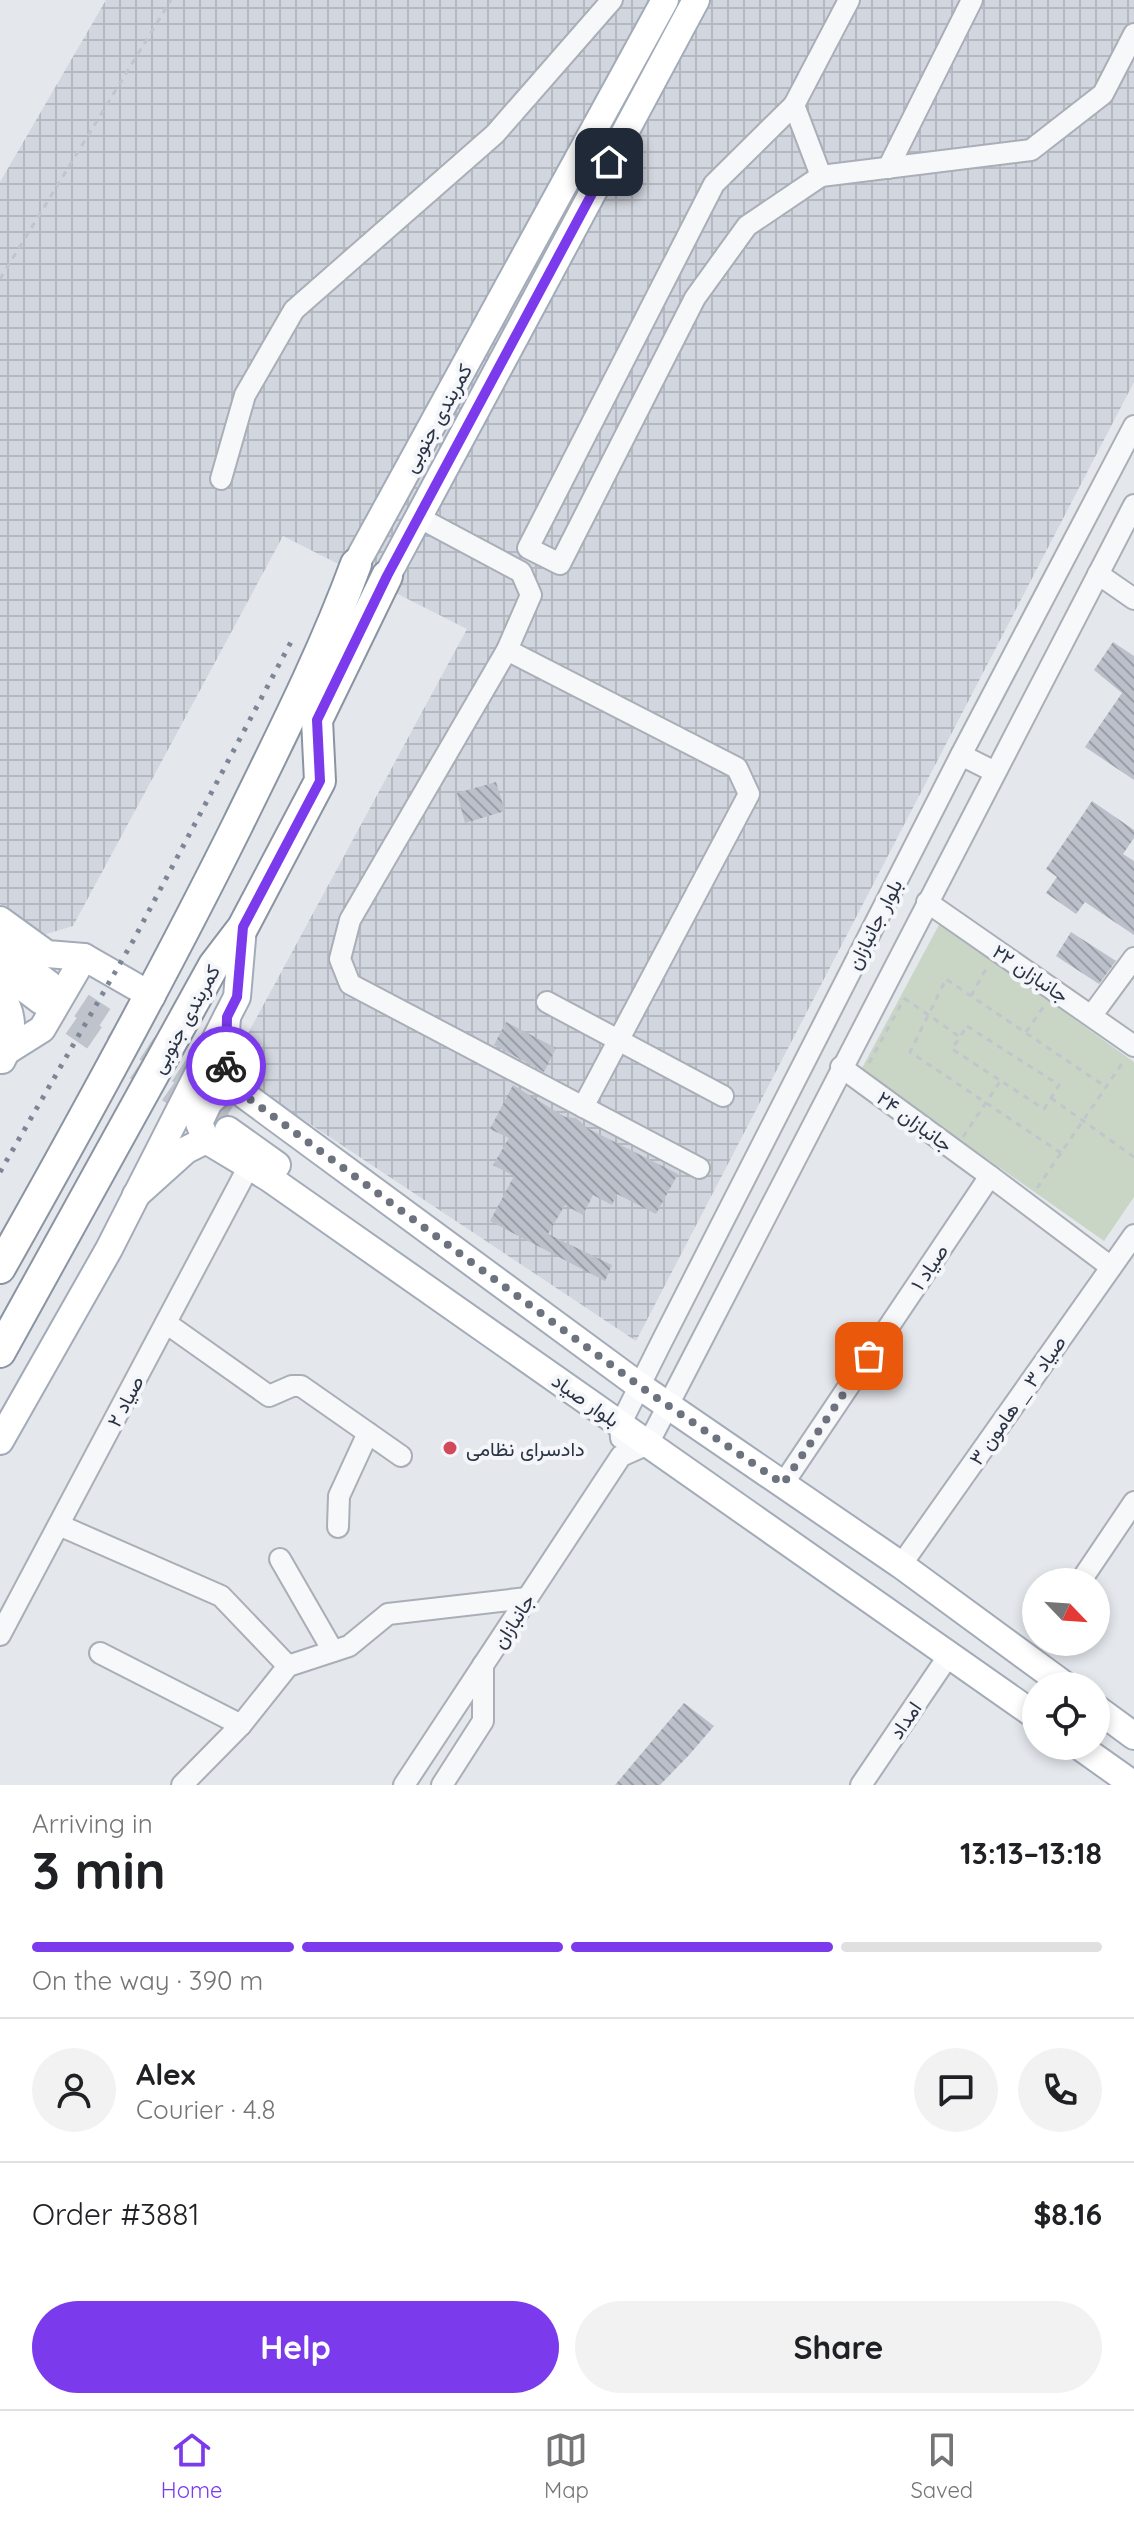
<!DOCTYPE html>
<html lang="en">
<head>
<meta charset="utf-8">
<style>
  body { margin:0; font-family:Quicksand,Vazirmatn,sans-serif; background:#f2f2f2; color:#202124; height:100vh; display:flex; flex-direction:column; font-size:30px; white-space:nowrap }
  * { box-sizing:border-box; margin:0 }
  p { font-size:26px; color:#757577 }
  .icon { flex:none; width:44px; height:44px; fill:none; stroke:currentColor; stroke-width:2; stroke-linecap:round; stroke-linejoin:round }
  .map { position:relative; height:1785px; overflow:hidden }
  .panel { display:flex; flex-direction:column; background:#fff; flex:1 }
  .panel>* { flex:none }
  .needle { width:52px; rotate:115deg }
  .buttons { position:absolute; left:1022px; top:1568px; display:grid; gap:16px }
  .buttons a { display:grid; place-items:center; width:88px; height:88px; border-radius:50%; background:#fff; box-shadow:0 4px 12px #0003; font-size:40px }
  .pin { position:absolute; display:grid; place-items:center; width:68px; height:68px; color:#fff; margin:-34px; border-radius:16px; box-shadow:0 4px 12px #0006 }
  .courier { position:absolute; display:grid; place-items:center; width:80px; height:80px; margin:-40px; border:6px solid #7c3aed; border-radius:50%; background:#fff; color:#222; box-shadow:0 2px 10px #0007 }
  .head em { font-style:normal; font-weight:700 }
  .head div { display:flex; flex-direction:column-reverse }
  .head { display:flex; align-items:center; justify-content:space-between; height:136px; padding:0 32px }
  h1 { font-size:52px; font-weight:700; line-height:60px }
  .bar { display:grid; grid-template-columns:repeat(4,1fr); gap:12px 8px; align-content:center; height:96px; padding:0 32px }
  .bar i { height:10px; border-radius:6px; background:#e0e0e0 }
  .bar .selected { background:#7c3aed }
  .bar p { grid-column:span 4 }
  .line { display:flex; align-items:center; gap:20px; padding:0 32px; border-top:2px solid #e0e0e0 }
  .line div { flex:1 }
  .round { display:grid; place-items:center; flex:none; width:84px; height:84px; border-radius:42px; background:#f2f2f2 }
  .primary-button { display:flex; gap:16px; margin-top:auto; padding:16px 32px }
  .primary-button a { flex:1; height:92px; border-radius:48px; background:#7c3aed; color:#fff; font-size:32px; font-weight:700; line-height:92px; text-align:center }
  .primary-button a+a { background:#f2f2f2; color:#202124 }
  .tab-bar { display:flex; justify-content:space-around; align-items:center; height:112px; border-top:2px solid #e0e0e0; background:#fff; font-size:22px; color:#757577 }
  .tab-bar a { display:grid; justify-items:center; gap:4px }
  .tab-bar .selected { color:#7c3aed }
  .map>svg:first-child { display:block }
</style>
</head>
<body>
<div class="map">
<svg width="1134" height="1785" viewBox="0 0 1134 1785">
  <defs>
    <pattern id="industrial-grid" width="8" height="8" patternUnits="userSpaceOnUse" patternTransform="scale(2)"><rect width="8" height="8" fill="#d2d6de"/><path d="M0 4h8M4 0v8" fill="none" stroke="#b4b8c0"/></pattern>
    <pattern id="building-back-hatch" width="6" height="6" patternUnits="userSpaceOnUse" patternTransform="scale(2)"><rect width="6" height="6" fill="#bbc0ca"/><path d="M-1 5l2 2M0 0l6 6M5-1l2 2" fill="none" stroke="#989da6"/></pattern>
  </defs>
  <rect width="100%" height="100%" fill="#e4e7ec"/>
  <polygon fill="url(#industrial-grid)" points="106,0 1134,0 1134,382 636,1341 244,1080 239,1050 467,629 283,536 73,926 43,935 0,904 0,182"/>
  <polygon fill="#c9d6c5" points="940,923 1134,1062 1134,1197 1104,1241 861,1070"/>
  <g fill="url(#building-back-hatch)">
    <polygon points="1113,642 1134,656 1134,780 1085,747 1122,693 1094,670"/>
    <polygon points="496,782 505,811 465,823 457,793"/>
    <polygon points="1092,801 1134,830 1134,838 1123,854 1134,861 1134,935 1085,902 1076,914 1046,893 1057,877 1046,869"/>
    <polygon points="1071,932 1116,961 1099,984 1056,956"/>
    <polygon points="506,1022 556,1048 544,1072 494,1045"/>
    <polygon points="513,1085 565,1117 576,1118 587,1128 678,1174 656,1214 617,1194 612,1205 593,1195 583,1215 565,1205 548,1234 612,1265 605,1281 490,1221 514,1176 493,1165 509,1138 490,1129"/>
    <polygon points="684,1703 714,1726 690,1754 660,1785 615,1785"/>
  </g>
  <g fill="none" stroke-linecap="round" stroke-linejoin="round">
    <g stroke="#bfc3cb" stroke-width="26" stroke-dasharray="26 13" stroke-linecap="butt">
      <polyline points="49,984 235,1107"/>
      <polyline points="41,1001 228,1130"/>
    </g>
    <g stroke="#a9aeb7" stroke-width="24">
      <g id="minor">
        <polyline points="849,0 794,105 821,176 1031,150 1103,94 1134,34"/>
        <polyline points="794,105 714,184 528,548 560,564 695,298 747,226 821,176"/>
        <polyline points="888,168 972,0"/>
        <polyline points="221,479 245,395 294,310 495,134 612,0"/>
        <polyline points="418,517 521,572 531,595 507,650 350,920 340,959 350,984 699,1168"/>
        <polyline points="1098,574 1134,599"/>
        <polyline points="507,650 737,768 749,794 583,1107"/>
        <polyline points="961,755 995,772"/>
        <polyline points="927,902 1134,1046"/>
        <polyline points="547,1002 723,1096"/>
        <polyline points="1092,1015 1134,958"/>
        <polyline points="841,1067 990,1176"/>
        <polyline points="166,1323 269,1396 292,1386 301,1386 401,1456"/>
        <polyline points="621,1438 620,1425 661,1343 961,755 1134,426"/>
        <polyline points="783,1484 990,1176 1111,1267"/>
        <polyline points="59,1525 221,1596 288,1666"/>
        <polyline points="338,1527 339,1496 368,1433"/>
        <polyline points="280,1559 333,1651"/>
        <polyline points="901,1565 1134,1235"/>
        <polyline points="1080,1582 1134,1502"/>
        <polyline points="0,1635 249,1166"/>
        <polyline points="100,1653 241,1725"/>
        <polyline points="182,1785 241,1725 288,1666 349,1646 388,1614 527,1598"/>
        <polyline points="404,1785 621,1456 648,1444 1134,505"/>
        <polyline points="442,1785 483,1721 483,1665"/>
        <polyline points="861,1785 949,1655"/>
      </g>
    </g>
    <g stroke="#a3abb8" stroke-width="30">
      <g id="major">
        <polyline points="356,564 665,0"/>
        <polyline points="387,576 696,0"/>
        <polyline points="0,920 47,954 84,957 152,996"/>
        <polyline points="0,947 49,984"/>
        <polyline points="0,970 41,1001"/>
        <path d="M0,994C15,1014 14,1039 2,1060"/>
        <polyline points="227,1017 224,1062 236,1089 641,1387 901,1565 1066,1686"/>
        <polyline points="7,1051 42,1029 84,957"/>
        <polyline points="228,1130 277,1165"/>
        <polyline points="206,1140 199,1123 209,1102 225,1088 236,1089"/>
        <polyline points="136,1195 186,1150 206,1140 269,1178 1036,1716"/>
        <polyline points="0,1441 109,1249 237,997 243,927"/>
        <polyline points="1096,1708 1134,1736"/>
        <polyline points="1079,1746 1134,1785"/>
      </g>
    </g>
    <g stroke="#8b94a3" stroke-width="34">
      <g id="highway">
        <path d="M0,1268C83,1121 163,975 238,824C280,738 323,654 356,564"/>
        <polyline points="0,1352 214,965 243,927 320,781 317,720 387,576"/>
      </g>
    </g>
    <g stroke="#c2c5cb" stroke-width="3" stroke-dasharray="6 6" stroke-linecap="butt">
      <polyline points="0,279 171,0"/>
      <polyline points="971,996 987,967"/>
      <polyline points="904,998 960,1037"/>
      <polygon points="967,1026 1059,1085 1044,1109 952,1049"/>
      <polyline points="1026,1032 1044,1006"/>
      <polyline points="869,1063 904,999"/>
      <polyline points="1051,1098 1134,1157"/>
      <polyline points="963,1137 1001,1080"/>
      <polyline points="1061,1153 910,1052 946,979 1106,1087"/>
      <polyline points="1037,1188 1123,1062"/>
    </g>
    <use href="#minor" stroke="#f7f8fa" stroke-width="20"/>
    <use href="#major" stroke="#fff" stroke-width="26"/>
    <use href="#highway" stroke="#fff" stroke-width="30"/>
    <polyline stroke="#7d8696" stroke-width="5" stroke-dasharray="4 8" stroke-linecap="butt" points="0,1172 133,941 292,640"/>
  </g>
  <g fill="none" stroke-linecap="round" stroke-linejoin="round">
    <polyline stroke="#6c737f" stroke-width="8" stroke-dasharray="0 14.4" points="226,1066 236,1089 641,1387 783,1484 869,1356"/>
    <polyline stroke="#7c3aed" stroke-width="10" points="226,1066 227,1017 237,997 243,927 320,781 317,720 387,576 609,162"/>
  </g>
  <circle fill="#d1495b" stroke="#f4f6f9" stroke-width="3" cx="450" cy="1448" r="8"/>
  <g text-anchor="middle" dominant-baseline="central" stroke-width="8" stroke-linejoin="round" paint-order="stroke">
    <g font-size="20" fill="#2b3445" stroke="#f4f6f9">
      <text transform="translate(437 418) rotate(-61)">کمربندی جنوبی</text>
      <text transform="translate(874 924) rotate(-63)">بلوار جانبازان</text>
      <text transform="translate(1031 973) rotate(34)">جانبازان ۲۲</text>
      <text transform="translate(185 1019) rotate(-61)">کمربندی جنوبی</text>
      <text transform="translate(915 1121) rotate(36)">جانبازان ۲۴</text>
      <text transform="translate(929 1267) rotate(-56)">صیاد ۱</text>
      <text transform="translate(586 1400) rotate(35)">بلوار صیاد</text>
      <text transform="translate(1017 1400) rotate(-55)">صیاد ۳ _ هامون ۳</text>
      <text transform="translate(125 1401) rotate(-62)">صیاد ۲</text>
      <text transform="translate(513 1621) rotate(-57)">جانبازان</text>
      <text transform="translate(905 1720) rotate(-56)">امداد</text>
    </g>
    <g font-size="20" fill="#2b3445" stroke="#f4f6f9" text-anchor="start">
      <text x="466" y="1448">دادسرای نظامی</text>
    </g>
  </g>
</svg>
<div class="buttons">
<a><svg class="needle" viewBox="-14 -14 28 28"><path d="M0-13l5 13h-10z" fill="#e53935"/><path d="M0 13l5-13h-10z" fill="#757577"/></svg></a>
<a><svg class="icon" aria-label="locate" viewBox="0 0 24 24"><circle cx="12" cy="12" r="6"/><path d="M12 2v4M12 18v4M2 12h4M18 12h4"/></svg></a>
</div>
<div class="pin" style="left:869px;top:1356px;background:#ea580c"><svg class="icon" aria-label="bag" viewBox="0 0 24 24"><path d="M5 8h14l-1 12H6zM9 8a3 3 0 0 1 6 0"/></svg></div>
<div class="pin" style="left:609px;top:162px;background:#1f2937"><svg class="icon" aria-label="home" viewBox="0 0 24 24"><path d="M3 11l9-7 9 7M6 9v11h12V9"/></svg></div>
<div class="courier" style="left:226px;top:1066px"><svg class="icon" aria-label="bike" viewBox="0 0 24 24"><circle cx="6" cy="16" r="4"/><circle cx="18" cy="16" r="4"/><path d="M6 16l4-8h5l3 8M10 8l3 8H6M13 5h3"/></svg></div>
</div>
<section class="panel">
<div class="head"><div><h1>3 min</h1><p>Arriving in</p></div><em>13:13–13:18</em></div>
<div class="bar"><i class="selected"></i><i class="selected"></i><i class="selected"></i><i></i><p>On the way · 390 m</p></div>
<div class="line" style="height:144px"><a class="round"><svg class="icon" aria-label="person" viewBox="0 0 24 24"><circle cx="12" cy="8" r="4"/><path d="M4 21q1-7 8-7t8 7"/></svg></a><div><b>Alex</b><p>Courier · 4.8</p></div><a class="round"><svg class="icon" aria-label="chat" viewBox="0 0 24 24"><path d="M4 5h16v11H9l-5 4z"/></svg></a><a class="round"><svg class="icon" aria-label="phone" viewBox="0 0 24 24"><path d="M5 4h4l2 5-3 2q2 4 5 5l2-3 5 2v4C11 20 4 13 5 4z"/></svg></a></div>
<div class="line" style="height:104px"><div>Order #3881</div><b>$8.16</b></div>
<div class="primary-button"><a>Help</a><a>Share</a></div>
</section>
<nav class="tab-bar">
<a class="selected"><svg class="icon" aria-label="home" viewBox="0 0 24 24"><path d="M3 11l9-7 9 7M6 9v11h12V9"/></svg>Home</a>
<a><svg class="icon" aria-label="map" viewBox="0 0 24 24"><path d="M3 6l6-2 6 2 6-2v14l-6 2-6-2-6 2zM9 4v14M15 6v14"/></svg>Map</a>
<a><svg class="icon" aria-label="saved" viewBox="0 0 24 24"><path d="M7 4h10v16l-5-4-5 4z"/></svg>Saved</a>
</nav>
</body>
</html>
